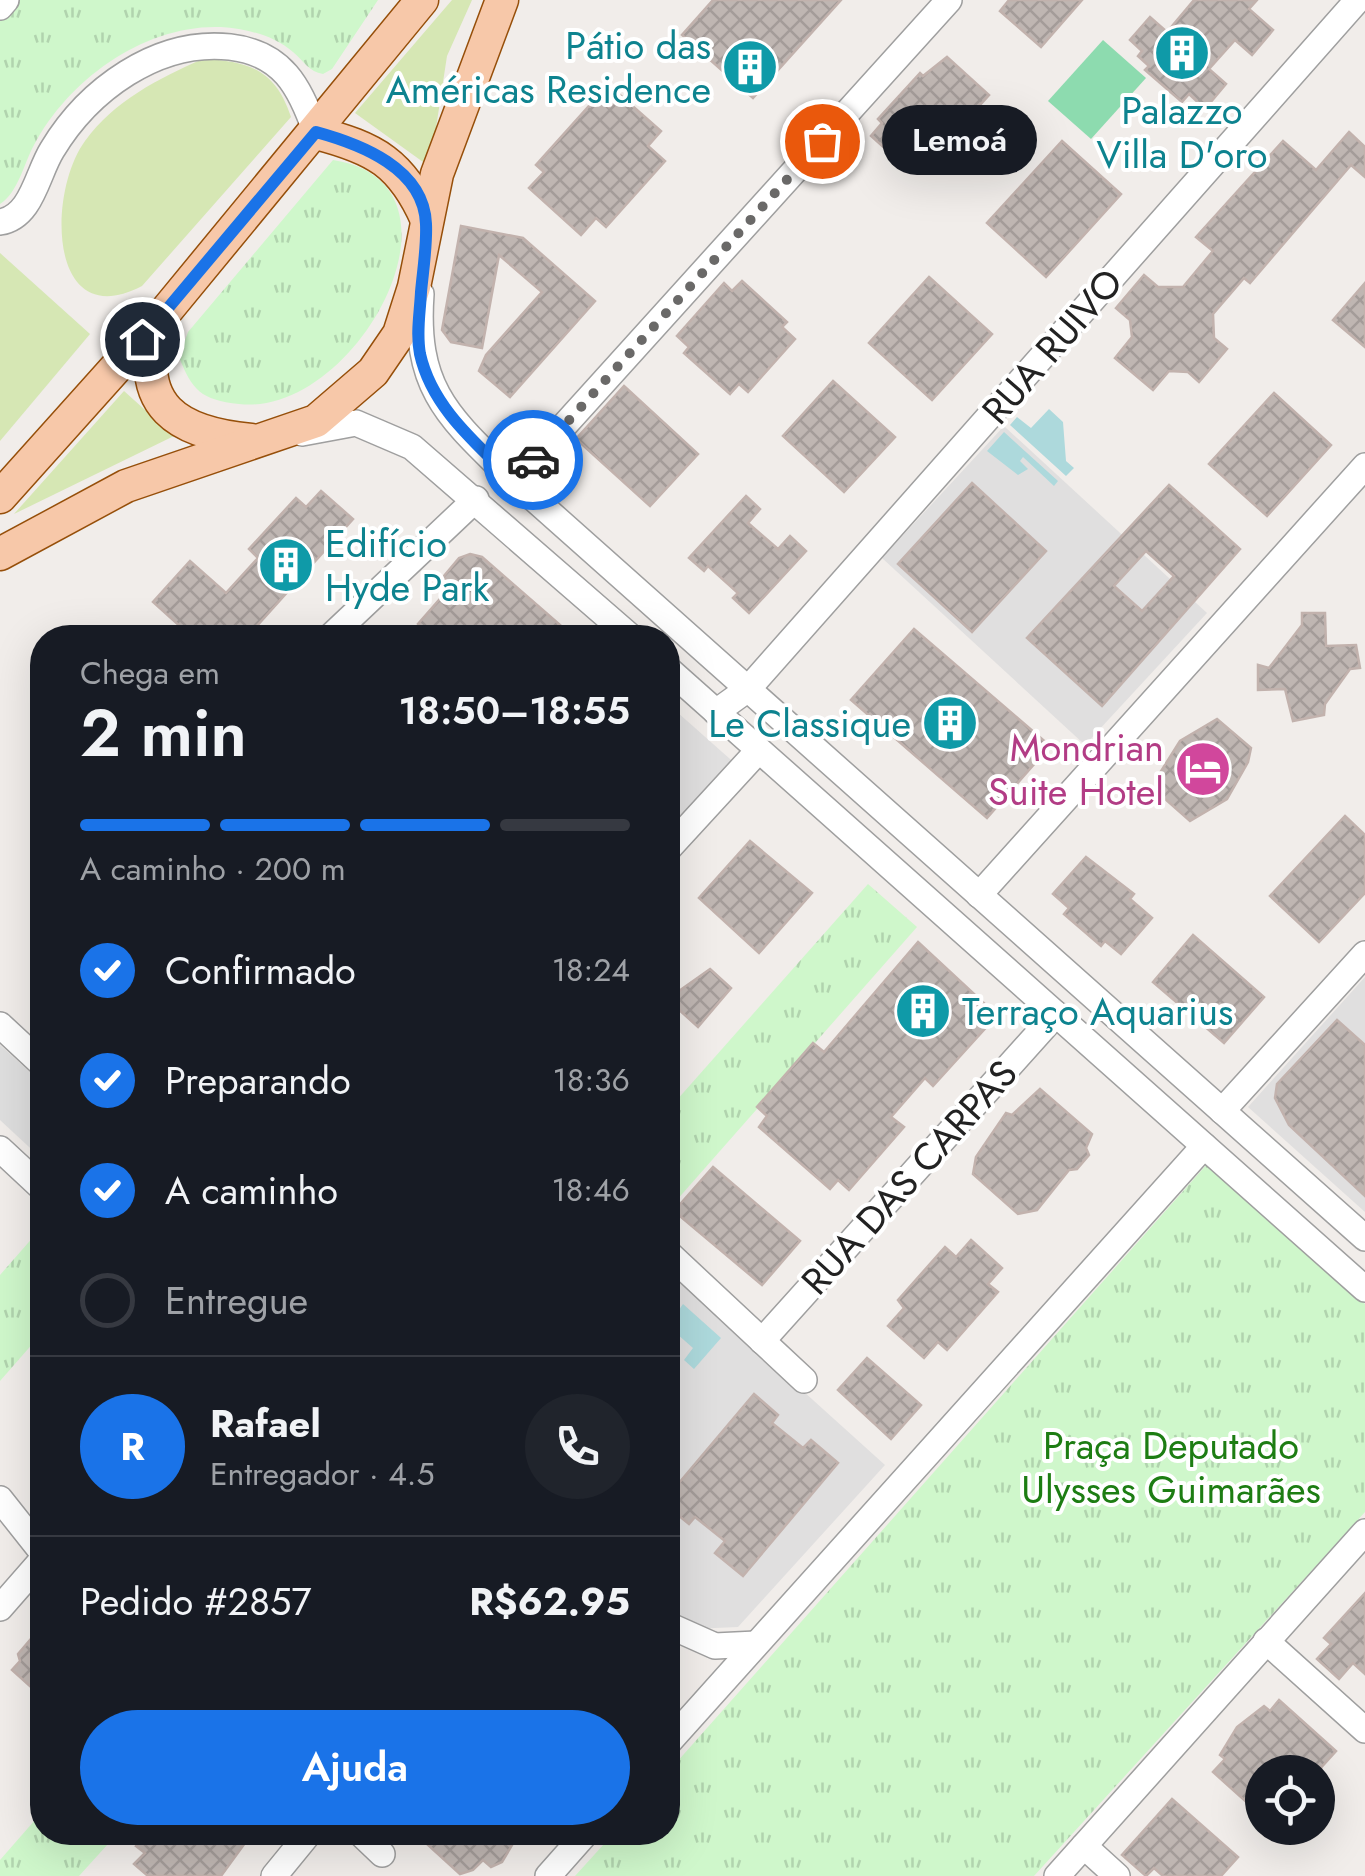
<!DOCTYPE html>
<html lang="pt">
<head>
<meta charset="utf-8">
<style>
  body { margin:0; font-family:Jost,sans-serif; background:#20242c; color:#f1f3f6; height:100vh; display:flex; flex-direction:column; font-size:38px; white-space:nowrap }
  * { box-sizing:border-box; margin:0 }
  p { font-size:32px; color:#9ea1a6 }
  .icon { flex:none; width:55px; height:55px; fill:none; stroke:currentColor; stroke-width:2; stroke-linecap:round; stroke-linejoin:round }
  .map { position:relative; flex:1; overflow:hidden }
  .details { position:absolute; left:30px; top:625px; width:650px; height:1220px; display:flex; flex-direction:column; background:#171b24; border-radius:40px; box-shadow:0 10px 40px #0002 }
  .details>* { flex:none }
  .buttons { position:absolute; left:1245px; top:1755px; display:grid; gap:20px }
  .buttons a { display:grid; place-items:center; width:90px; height:90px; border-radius:50%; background:#171b24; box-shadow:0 10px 40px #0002; font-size:50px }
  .pin { position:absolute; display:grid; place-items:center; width:85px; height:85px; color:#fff; margin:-42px; border:5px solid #fff; border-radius:50%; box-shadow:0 2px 10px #0007 }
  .courier { position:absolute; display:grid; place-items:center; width:100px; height:100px; margin:-50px; border:8px solid #1a73e8; border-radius:50%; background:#fff; color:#222; box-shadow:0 2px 12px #0007 }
  .bubble { position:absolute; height:70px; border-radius:35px; background:#171b24; box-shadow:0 10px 40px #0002; font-size:32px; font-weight:600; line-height:70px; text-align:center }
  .head em { font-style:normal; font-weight:600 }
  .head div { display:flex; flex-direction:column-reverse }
  .head { display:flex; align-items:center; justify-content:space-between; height:170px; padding:0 50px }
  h1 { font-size:65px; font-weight:600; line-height:75px }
  .bar { display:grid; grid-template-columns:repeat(4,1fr); gap:15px 10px; align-content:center; height:120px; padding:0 50px }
  .bar i { height:12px; border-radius:8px; background:#363941 }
  .bar .active { background:#1a73e8 }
  .bar p { grid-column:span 4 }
  .line { display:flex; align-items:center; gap:25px; padding:0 50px; border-top:2px solid #363941 }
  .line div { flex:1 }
  .round { display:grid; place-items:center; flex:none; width:105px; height:105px; border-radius:52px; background:#20242c }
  ol { padding:0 50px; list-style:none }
  li { display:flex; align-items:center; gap:30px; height:110px }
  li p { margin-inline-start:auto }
  li .icon { padding:10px; border-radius:50%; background:#1a73e8; color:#fff; stroke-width:4 }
  li:last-child { color:#9ea1a6 }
  li i { width:55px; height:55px; border:5px solid #363941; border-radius:50% }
  .button { display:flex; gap:20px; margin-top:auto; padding:20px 50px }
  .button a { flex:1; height:115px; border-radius:60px; background:#1a73e8; color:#fff; font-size:40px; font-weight:600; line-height:115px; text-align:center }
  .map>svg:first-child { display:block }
</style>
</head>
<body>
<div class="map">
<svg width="1365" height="1876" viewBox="0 0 1365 1876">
  <defs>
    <pattern id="park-tufts" width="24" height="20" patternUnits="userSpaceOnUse" patternTransform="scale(2.5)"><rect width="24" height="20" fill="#cff7cb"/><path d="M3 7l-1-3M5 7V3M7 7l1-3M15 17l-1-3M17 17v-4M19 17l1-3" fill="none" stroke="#b1d3ae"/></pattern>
    <pattern id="building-cross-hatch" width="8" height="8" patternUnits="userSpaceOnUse" patternTransform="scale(2.5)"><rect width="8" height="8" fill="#bfb6b2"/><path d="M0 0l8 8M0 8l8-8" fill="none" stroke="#a49c99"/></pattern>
  </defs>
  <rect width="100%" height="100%" fill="#f1edea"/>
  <g fill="#e0dfdf">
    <polygon points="1004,426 1207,613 1085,745 882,558"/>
    <polygon points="668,704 739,767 668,847"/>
    <polygon points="1365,977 1365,1212 1248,1107"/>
    <polygon points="668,1269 885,1465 738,1627 692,1629 668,1608"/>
  </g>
  <g fill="#d6e7b4">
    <polygon points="452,0 472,0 447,56 430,167 355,113"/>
    <path d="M203,59C250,61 276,71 291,117L142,286C48,335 47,193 85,141C114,101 159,78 203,59Z"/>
    <polygon points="0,253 90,334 0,441"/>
    <polygon points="124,391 174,436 14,514"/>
  </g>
  <g fill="url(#park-tufts)">
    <path d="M13,0H378L332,69L323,74C309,72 304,61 293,52C273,35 247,29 221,27C145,24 69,79 34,145C24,163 18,193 0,204V14Z"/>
    <path d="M333,160C483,183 357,418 239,404C201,400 192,390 179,357L188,332Z"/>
    <polygon points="868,884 917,927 668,1210 668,1110"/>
    <polygon points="1208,1163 1365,1304 1365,1512 1034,1876 575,1876 614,1833 668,1832 668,1772"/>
    <polygon points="42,1227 42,1333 0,1381 0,1275"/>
    <polygon points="42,1812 42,1832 118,1833 79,1876 0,1876 0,1860"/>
  </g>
  <polygon fill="#8ddbaf" points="1103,40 1146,78 1091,139 1048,101"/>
  <polygon fill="#dedede" points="0,1045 42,1083 42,1159 0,1120"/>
  <g fill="#add9dc">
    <polygon points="1049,409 1063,422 1066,461 1074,468 1066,476 1010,425 1017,417 1031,428"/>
    <polygon points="1004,432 1058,481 1054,486 1023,457 1020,461 1028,469 1018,475 987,451"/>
    <polygon points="683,1304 721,1338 694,1369 684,1360 693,1348 668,1326"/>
  </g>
  <g fill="url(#building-cross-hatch)" stroke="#c2b2ad" stroke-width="2.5" fill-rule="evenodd">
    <polygon points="713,0 841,0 753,98 682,35"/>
    <polygon points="1009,0 1082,0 1041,47 1000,11"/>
    <polygon points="1194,0 1257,0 1249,9 1273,30 1252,55 1235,40 1209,69 1226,84 1205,109 1189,94 1182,102 1145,70 1149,66 1138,56 1142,51 1130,40 1150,17 1167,32"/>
    <polygon points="947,57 989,95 962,125 975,137 958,156 938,139 910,171 871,136 882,123 878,119 920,73 923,76"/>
    <polygon points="620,95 661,131 648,146 665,161 606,227 596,218 581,235 529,188 544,172 536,165 597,97 609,107"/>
    <polygon points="1349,132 1365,147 1365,177 1351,165 1250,283 1244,278 1213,314 1214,338 1227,349 1199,382 1188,372 1169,371 1153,390 1115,358 1132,337 1130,320 1116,308 1144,275 1158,287 1183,287 1213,251 1196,237 1283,141 1316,170"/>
    <polygon points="1062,141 1121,194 1046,277 987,223"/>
    <polygon points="461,226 523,238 595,301 510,397 479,371 486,355 542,292 499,255 482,348 451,342 442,330"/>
    <polygon points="929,277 992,334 932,400 869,343"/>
    <polygon points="742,281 787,322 782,327 795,339 748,392 739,384 730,394 684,353 689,347 677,336 724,283 732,291"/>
    <polygon points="1365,283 1365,347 1333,320"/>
    <polygon points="833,381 895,437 844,492 783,436"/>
    <polygon points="624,386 698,454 650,506 576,439"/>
    <polygon points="1274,393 1331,445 1267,516 1209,464"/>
    <polygon points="972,483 1046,551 972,632 898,564"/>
    <path d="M1169,485L1240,549L1102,706L1027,638ZM1146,551L1174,576L1142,611L1114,586Z"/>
    <polygon points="321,491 353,519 246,638 193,638 153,602 190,561 226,593 258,558 249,549 296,498 306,507"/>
    <polygon points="746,496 760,509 748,523 778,549 790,536 806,551 749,613 733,598 738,593 708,566 704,571 689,558"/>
    <polygon points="470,554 482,557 575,638 433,638 418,624 452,585 443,577 459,558"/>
    <polygon points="1302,613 1325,613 1326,646 1356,645 1360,668 1350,669 1325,704 1324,715 1293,721 1285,689 1258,690 1258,665 1269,668 1302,625"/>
    <polygon points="914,629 1050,746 987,818 851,700"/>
    <polygon points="1217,719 1251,748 1248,762 1227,799 1190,821 1155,790 1158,776 1180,741"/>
    <polygon points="1345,816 1365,835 1365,893 1319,942 1270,896"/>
    <polygon points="750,841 812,893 759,953 699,898"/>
    <polygon points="1086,857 1134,894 1130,899 1152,918 1121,954 1105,941 1101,946 1064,914 1069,908 1053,894"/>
    <polygon points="1193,935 1264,997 1224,1043 1153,982"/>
    <polygon points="918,942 988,1007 992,1021 933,1086 925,1078 891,1117 904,1127 849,1190 838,1180 830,1189 759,1127 767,1116 757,1107 813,1043 824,1052"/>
    <polygon points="710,969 731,988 698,1027 676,1007 679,1003 672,996"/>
    <polygon points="1337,1020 1365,1045 1365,1196 1289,1125 1275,1098 1277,1084"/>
    <polygon points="1040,1089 1092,1134 1086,1148 1089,1155 1077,1169 1069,1170 1037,1210 1018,1214 973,1174 976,1157 1006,1113 1012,1115"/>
    <polygon points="713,1167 800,1241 762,1285 674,1211"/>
    <polygon points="971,1240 1002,1268 988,1284 998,1292 947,1350 938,1342 924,1358 888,1326 904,1308 898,1300 945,1247 956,1257"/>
    <polygon points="867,1358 921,1405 891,1439 838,1390"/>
    <polygon points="754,1394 778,1415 772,1423 803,1448 811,1440 838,1463 743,1576 715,1553 725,1541 695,1517 689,1524 668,1507 668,1496"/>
    <polygon points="1365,1593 1365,1674 1353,1663 1339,1679 1317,1659 1331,1644 1324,1638"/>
    <polygon points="42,1626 42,1697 12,1670 20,1661 18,1654"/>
    <polygon points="1279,1700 1336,1751 1317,1772 1262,1772 1262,1816 1213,1772 1225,1759 1220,1755 1237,1727 1264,1706 1270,1711"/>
    <polygon points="1172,1799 1238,1857 1221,1876 1163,1876 1154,1868 1146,1876 1122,1855"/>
    <polygon points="148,1832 253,1832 221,1876 148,1876 134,1864 145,1853 136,1846"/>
    <polygon points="440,1832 506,1832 515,1840 502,1862 491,1867 483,1860 473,1870 460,1874 428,1845"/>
  </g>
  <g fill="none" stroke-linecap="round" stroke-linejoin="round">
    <g stroke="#9f9f9f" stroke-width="28">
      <g id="minor">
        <polyline points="0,7 6,0"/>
        <path d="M0,222C32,217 37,174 52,150C88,90 157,39 230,47C282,53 300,86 316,133"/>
        <path d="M421,294C414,391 450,418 514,481L1365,1238"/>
        <polyline points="302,433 356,423 412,447 632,638"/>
        <polyline points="514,481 949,0"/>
        <polyline points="329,638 476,499"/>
        <polyline points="668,669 1365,1289"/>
        <polyline points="716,712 748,689 1355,3"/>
        <polyline points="668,849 758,751"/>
        <polyline points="979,895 1365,466"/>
        <polyline points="0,1025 42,1064"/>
        <polyline points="1222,1111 1365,954"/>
        <polyline points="0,1149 42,1188"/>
        <polyline points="668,1253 804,1380"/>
        <polyline points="762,1341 1056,1014"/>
        <polyline points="0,1499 42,1552"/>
        <polyline points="0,1608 42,1560"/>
        <polyline points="668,1625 715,1646 756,1644"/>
        <polyline points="1266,1641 1365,1730"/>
        <polyline points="668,1743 1204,1146"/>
        <polyline points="359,1832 382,1854"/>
        <polyline points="1084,1846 1117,1876"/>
        <polyline points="274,1876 310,1832"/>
        <polyline points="548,1876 587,1832"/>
        <polyline points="1057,1876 1365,1532"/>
      </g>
    </g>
    <g stroke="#964f0a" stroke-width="35">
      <g id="major">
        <path d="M316,133C375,148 402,163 427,220"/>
        <path d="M156,327C135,406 177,433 251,440"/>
        <polyline points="0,497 157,322 422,0"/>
        <polyline points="0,554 126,486 316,421 373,372 399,334 414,287 437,174 502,0"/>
      </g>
    </g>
    <use href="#minor" stroke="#fff" stroke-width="25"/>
    <use href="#major" stroke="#f7c8a9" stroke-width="32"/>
  </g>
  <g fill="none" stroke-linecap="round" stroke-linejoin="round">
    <polyline stroke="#6a6968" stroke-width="10" stroke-dasharray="0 18" points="533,460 822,141"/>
    <path stroke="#1a73e8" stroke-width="12" d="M142,339L316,132C360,144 424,168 426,224C427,246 423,270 421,292C420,313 416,333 420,354C432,408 477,444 514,481L533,460"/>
  </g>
  <defs>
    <g id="building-disc" transform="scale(2.875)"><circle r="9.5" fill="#0f9aa8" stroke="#fff"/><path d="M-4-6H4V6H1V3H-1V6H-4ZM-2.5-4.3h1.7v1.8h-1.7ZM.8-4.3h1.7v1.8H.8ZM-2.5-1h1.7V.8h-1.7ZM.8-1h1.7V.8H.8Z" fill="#fff"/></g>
    <g id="hotel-disc" transform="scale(2.875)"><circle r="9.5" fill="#d1479c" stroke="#fff"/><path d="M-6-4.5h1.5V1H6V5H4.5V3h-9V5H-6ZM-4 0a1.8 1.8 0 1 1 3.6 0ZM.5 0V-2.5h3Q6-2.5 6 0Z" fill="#fff"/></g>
  </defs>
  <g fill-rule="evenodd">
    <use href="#building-disc" x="1182" y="53"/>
    <use href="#building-disc" x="750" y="67"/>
    <use href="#building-disc" x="286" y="565"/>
    <use href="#building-disc" x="950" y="723"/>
    <use href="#hotel-disc" x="1203" y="769"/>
    <use href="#building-disc" x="923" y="1011"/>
  </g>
  <g text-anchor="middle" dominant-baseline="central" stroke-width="8" stroke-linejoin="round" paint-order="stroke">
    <g font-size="38" fill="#0d838f" stroke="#fff" text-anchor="end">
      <text x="711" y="45">Pátio das<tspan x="711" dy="44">Américas Residence</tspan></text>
      <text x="1182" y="110" text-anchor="middle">Palazzo<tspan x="1182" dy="44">Villa D'oro</tspan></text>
      <text x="325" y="543" text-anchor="start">Edifício<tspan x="325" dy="44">Hyde Park</tspan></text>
      <text x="911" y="723">Le Classique</text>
      <text x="962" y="1011" text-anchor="start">Terraço Aquarius</text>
    </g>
    <g font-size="38" fill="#222" stroke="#fff">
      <text transform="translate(1052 346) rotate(-49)">RUA RUIVO</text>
      <text transform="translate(909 1177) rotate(-48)">RUA DAS CARPAS</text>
    </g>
    <g font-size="38" fill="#b23c85" stroke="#fff" text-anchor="end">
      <text x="1164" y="747">Mondrian<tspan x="1164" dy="44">Suite Hotel</tspan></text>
    </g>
    <g font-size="38" fill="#1d7d13" stroke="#fff">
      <text x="1171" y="1445">Praça Deputado<tspan x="1171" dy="44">Ulysses Guimarães</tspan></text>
    </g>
  </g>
</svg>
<div class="buttons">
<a><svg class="icon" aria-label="locate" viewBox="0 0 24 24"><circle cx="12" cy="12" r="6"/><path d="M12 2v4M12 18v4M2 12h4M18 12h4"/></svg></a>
</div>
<div class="pin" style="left:822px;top:141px;background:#ea580c"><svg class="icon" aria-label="bag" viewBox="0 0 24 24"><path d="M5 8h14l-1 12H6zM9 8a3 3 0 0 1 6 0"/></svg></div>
<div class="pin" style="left:142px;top:339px;background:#1f2937"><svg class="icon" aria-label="home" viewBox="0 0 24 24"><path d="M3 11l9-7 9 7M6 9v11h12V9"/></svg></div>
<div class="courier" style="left:533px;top:460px"><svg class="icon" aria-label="car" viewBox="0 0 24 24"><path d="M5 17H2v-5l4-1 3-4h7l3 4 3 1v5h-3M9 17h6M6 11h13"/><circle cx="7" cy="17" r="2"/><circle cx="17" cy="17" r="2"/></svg></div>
<div class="bubble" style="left:882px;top:105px;width:155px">Lemoá</div>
<section class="details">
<div class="head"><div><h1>2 min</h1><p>Chega em</p></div><em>18:50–18:55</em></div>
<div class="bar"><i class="active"></i><i class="active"></i><i class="active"></i><i></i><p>A caminho · 200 m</p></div>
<ol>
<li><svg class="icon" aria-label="check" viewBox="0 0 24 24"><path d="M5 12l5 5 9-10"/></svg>Confirmado<p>18:24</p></li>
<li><svg class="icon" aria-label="check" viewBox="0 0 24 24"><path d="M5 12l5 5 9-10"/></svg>Preparando<p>18:36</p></li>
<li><svg class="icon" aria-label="check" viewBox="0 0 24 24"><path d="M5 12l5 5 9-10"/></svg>A caminho<p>18:46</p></li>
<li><i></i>Entregue</li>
</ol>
<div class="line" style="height:180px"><b class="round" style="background:#1a73e8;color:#fff">R</b><div><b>Rafael</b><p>Entregador · 4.5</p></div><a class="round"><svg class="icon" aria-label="phone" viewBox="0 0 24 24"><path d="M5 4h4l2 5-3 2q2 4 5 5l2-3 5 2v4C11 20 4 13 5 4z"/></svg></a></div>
<div class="line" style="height:130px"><div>Pedido #2857</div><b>R$62.95</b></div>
<div class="button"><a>Ajuda</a></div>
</section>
</div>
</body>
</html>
